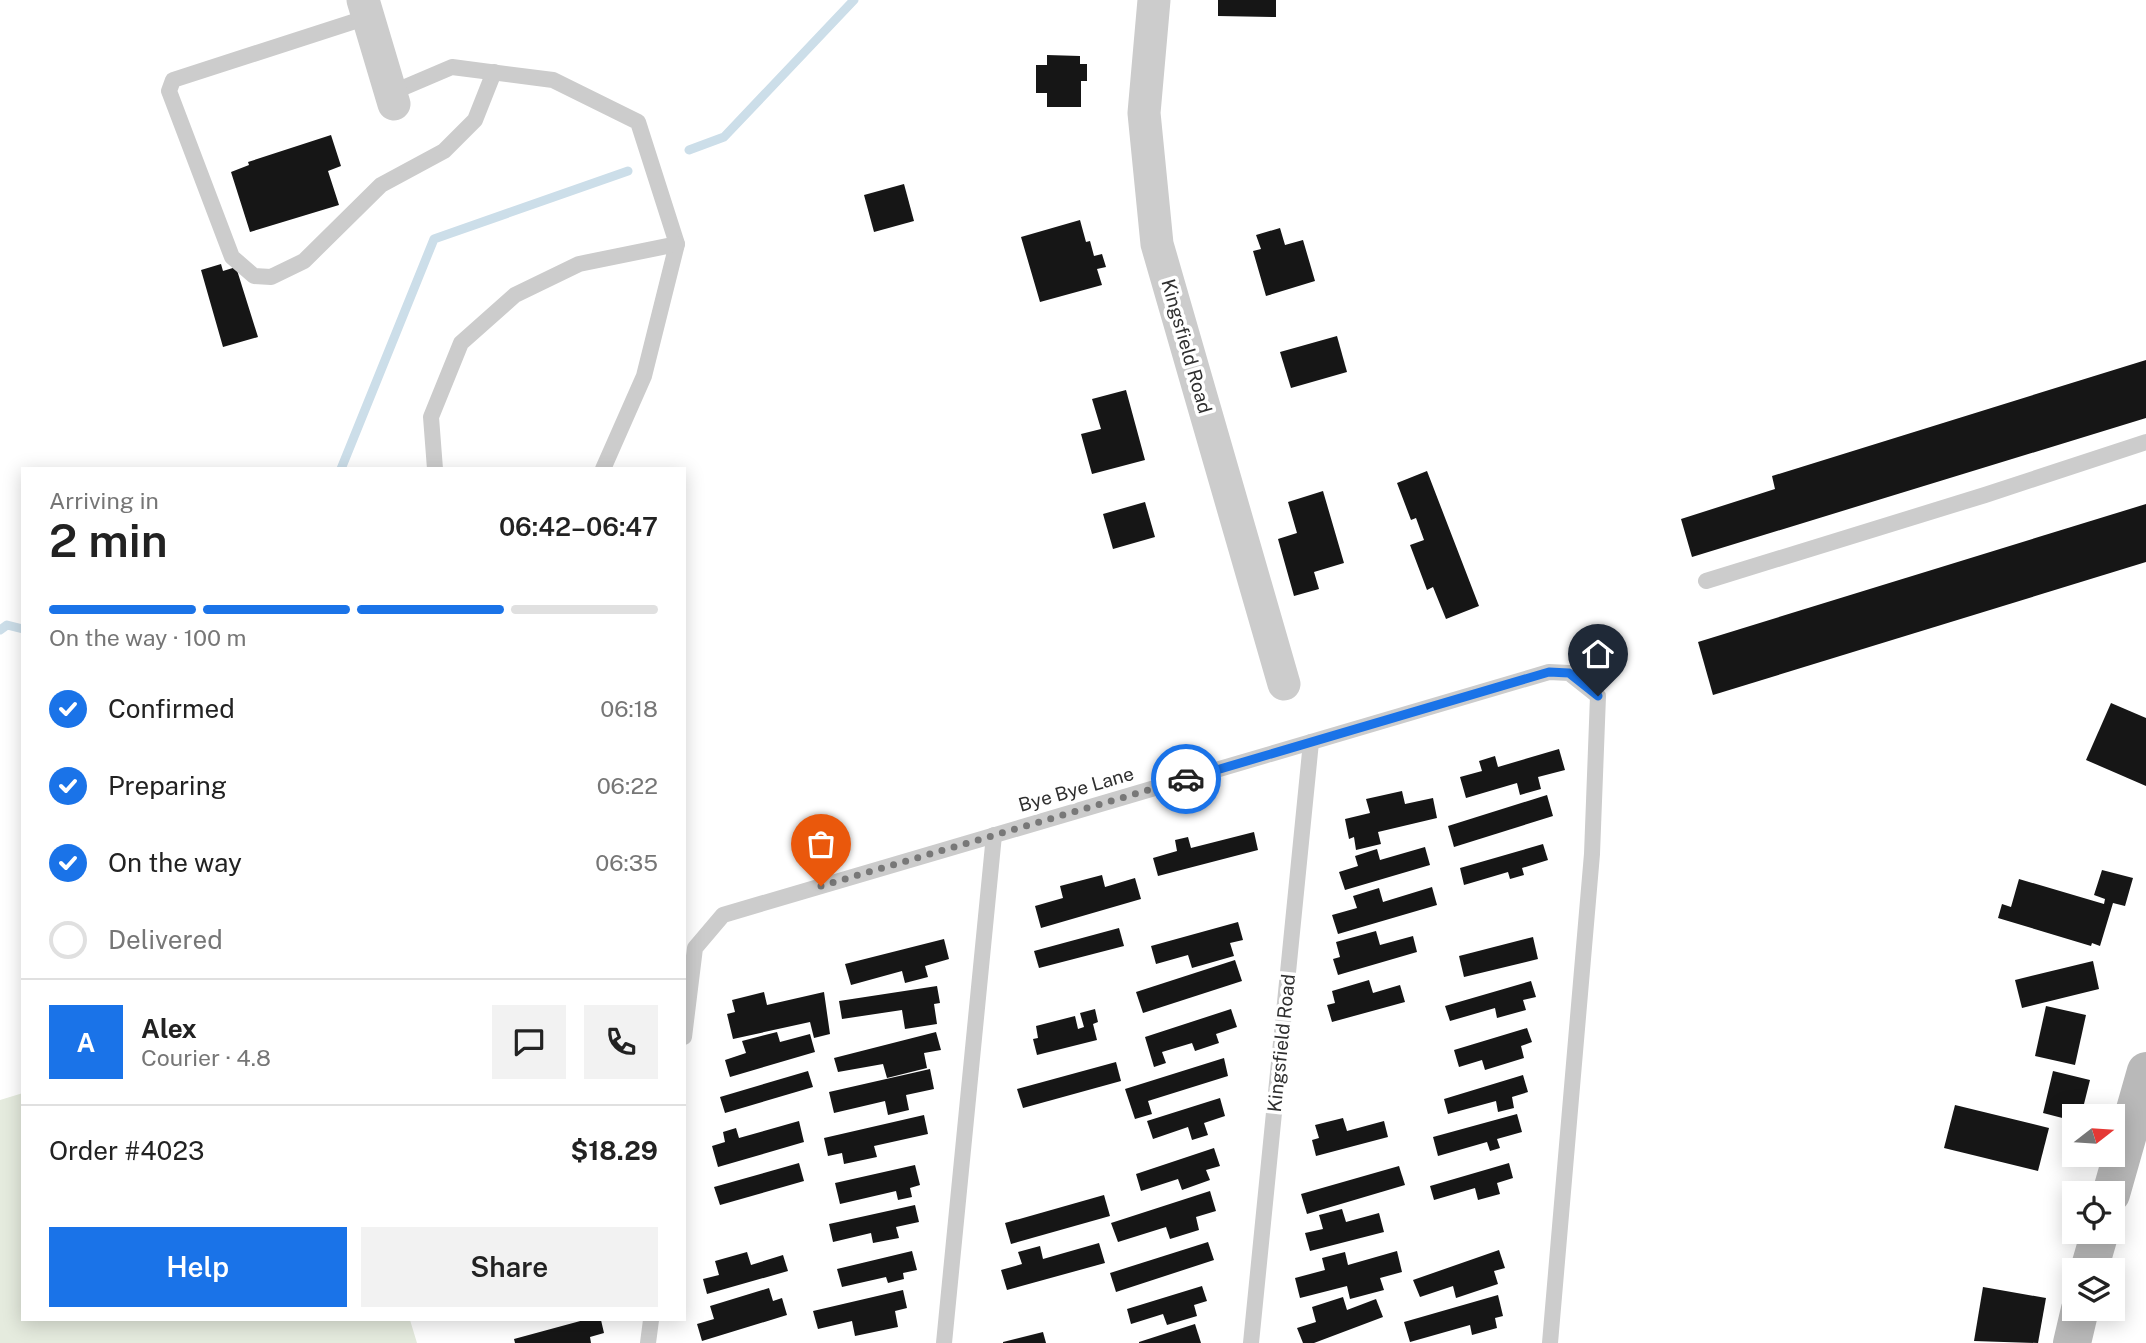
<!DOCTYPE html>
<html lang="en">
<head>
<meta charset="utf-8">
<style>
  body { margin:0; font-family:"Public Sans",sans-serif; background:#f2f2f2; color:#222; height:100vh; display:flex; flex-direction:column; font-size:26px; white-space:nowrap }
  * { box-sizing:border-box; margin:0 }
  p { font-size:23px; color:#767676 }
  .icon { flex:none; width:38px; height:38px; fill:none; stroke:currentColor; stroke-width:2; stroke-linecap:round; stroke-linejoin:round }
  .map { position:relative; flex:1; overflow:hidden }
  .sheet { position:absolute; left:21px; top:467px; width:665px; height:854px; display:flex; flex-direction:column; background:#fff; border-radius:0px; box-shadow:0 4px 18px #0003 }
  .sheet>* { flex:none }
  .needle { width:46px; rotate:73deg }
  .controls { position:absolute; left:2062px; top:1104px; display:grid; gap:14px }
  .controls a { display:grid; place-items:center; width:63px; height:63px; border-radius:0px; background:#fff; box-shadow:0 4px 18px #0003; font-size:35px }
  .pin { position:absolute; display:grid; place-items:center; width:60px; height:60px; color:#fff; margin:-72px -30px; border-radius:50% 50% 50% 0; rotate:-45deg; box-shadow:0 0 7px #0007 }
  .pin .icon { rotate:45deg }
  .courier { position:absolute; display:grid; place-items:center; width:70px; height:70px; margin:-35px; border:5px solid #1a73e8; border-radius:50%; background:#fff; color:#222; box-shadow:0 2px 9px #0007 }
  .head em { font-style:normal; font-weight:600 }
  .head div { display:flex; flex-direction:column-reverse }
  .head { display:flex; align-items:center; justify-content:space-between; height:119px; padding:0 28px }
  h1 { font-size:46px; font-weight:600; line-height:52px }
  .bar { display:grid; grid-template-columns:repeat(4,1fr); gap:10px 7px; align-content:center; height:84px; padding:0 28px }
  .bar i { height:9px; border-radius:5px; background:#e0e0e0 }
  .bar .active { background:#1a73e8 }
  .bar p { grid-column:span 4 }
  .line { display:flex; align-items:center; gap:18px; padding:0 28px; border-top:2px solid #e0e0e0 }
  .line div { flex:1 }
  .round { display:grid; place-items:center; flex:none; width:74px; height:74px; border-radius:0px; background:#f2f2f2 }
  ol { padding:0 28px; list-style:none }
  li { display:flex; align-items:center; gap:21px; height:77px }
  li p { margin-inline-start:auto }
  li .icon { padding:7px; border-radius:50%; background:#1a73e8; color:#fff; stroke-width:4 }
  li:last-child { color:#767676 }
  li i { width:38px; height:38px; border:4px solid #e0e0e0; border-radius:50% }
  .action { display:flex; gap:14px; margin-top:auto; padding:14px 28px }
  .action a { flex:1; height:80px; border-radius:0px; background:#1a73e8; color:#fff; font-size:28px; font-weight:600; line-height:80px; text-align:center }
  .action a+a { background:#f2f2f2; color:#222 }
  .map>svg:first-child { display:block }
</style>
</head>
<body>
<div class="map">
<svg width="2146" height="1343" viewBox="0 0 2146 1343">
  <rect width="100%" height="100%" fill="#fff"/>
  <polygon fill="#e5ebde" points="23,1093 23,1320 410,1320 417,1343 0,1343 0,1100"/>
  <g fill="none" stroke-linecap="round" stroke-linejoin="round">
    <g stroke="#ccdee9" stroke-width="9">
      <polyline points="689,150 724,137 854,0"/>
      <polyline points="341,469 434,239 628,171"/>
      <polyline points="0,630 7,625 23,629"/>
    </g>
  </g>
  <g fill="#161616">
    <polygon points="1218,0 1276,0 1276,17 1218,16"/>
    <polygon points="1047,55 1080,56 1080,64 1087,64 1087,81 1081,81 1081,107 1047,107 1047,93 1036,93 1036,65 1047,65"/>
    <polygon points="331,135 341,166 328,171 339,205 250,232 231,172 249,165 248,162"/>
    <polygon points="904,184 914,221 874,232 864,195"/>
    <polygon points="1080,220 1086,242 1090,241 1094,256 1102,254 1106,267 1097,269 1102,285 1040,302 1021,237"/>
    <polygon points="1280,228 1285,245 1303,240 1315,281 1266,296 1253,251 1261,249 1256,235"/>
    <polygon points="221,264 223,271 236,267 258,337 223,347 201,270"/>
    <polygon points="1337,336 1347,372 1291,388 1280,352"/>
    <polygon points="2146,360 2146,418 1692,557 1681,519 1775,489 1772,476"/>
    <polygon points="1126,390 1145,460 1092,474 1081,434 1101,429 1092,399"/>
    <polygon points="1427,471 1479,606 1446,619 1433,587 1427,590 1410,545 1424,540 1416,518 1411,520 1397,483"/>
    <polygon points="1323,491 1344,563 1314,572 1319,589 1294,596 1278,539 1297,533 1288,502"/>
    <polygon points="1145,502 1155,537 1113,549 1103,514"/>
    <polygon points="2146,504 2146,562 1713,695 1698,642"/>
    <polygon points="2111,703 2146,718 2146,786 2086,760"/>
    <polygon points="1559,749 1565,770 1538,777 1541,789 1520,795 1517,783 1466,798 1460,777 1482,771 1479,761 1495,756 1498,767"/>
    <polygon points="1402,791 1405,804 1433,798 1437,818 1378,832 1381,844 1356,850 1354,837 1349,839 1345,819 1370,813 1366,799"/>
    <polygon points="1547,795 1553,816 1454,847 1448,826"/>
    <polygon points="1254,832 1258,850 1158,876 1153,858 1177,851 1175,840 1188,837 1191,848"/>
    <polygon points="1543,844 1548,860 1522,868 1524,875 1510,879 1508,872 1464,885 1460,868"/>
    <polygon points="1425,847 1430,865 1345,890 1339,872 1358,866 1355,856 1377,849 1380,860"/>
    <polygon points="2102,870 2133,878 2125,906 2113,903 2100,946 2092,943 2091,946 1998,918 2002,904 2011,907 2019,879 2104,904 2105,899 2094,895"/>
    <polygon points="1102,875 1105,887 1135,878 1141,899 1041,928 1035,906 1063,898 1060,886"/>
    <polygon points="1432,887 1437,905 1338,934 1332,915 1357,908 1353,896 1379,888 1383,902"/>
    <polygon points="1238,922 1243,940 1230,943 1234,956 1192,968 1188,955 1156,964 1151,946"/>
    <polygon points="1119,928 1124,946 1039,968 1034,951"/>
    <polygon points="1376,931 1380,945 1413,936 1417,952 1338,975 1333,959 1340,957 1336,942"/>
    <polygon points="1533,937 1538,959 1464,977 1459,956"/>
    <polygon points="944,939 949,959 925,966 928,977 905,983 902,971 851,985 845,964"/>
    <polygon points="1235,960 1242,981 1143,1013 1136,992"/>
    <polygon points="2093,961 2099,989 2022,1008 2015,980"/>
    <polygon points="1369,980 1373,993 1400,985 1405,1002 1332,1022 1327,1005 1335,1003 1332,991"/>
    <polygon points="1531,981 1536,997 1523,1000 1526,1010 1497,1018 1495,1008 1450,1021 1445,1006"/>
    <polygon points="937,986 940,1003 934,1004 937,1024 905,1029 902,1010 842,1019 839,1001"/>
    <polygon points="764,992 767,1005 824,992 830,1034 814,1038 810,1022 733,1039 727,1014 735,1012 732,1000"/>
    <polygon points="2046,1006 2086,1015 2075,1065 2035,1056"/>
    <polygon points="1095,1009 1098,1022 1093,1024 1097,1040 1037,1055 1033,1039 1038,1038 1036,1026 1075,1016 1078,1029 1084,1027 1080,1013"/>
    <polygon points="1231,1009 1237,1027 1216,1034 1219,1043 1195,1051 1192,1043 1162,1052 1166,1063 1154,1067 1145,1037"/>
    <polygon points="1527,1028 1532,1042 1521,1046 1524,1058 1485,1070 1482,1060 1459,1067 1454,1050"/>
    <polygon points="777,1032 780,1042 810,1034 815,1052 730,1077 725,1060 746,1053 742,1041"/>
    <polygon points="936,1032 941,1050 924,1053 927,1068 887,1078 883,1064 838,1072 834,1058"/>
    <polygon points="1224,1058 1228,1076 1148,1101 1152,1114 1135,1119 1125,1089"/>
    <polygon points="1116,1062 1121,1081 1023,1108 1017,1089"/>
    <polygon points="930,1069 934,1089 906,1095 909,1110 888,1115 885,1101 834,1113 829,1092"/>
    <polygon points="808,1071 813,1087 725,1113 720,1097"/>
    <polygon points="2053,1071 2090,1080 2081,1116 2074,1116 2074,1121 2043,1113"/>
    <polygon points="1523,1075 1528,1092 1512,1097 1514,1108 1498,1112 1496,1101 1448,1114 1444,1099"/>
    <polygon points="1220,1098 1225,1116 1204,1123 1208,1135 1192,1140 1188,1127 1153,1139 1147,1121"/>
    <polygon points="1955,1105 2049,1128 2038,1171 1944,1148"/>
    <polygon points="1517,1114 1522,1132 1497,1139 1500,1148 1490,1151 1487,1142 1438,1156 1433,1137"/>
    <polygon points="924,1115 928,1134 874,1146 877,1157 844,1164 842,1153 828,1156 824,1138"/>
    <polygon points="1343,1118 1347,1131 1384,1121 1388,1137 1316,1156 1312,1140 1319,1138 1315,1125"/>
    <polygon points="799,1121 804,1142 718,1167 712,1146 725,1142 723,1132 736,1128 739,1138"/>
    <polygon points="1214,1148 1220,1166 1206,1170 1210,1180 1182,1190 1178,1179 1141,1191 1136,1174"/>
    <polygon points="799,1163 804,1181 720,1205 714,1187"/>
    <polygon points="1509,1163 1513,1178 1497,1183 1500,1194 1478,1200 1475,1188 1434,1200 1430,1186"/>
    <polygon points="915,1165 920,1185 910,1188 912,1197 898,1200 896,1191 840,1204 835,1183"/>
    <polygon points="1399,1166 1405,1185 1307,1214 1301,1194"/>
    <polygon points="1210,1191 1216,1211 1196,1217 1199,1230 1170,1239 1166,1227 1118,1242 1111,1223"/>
    <polygon points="1104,1195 1110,1216 1011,1244 1005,1223"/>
    <polygon points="915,1205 919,1222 896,1227 899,1238 873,1243 871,1233 833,1242 829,1224"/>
    <polygon points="1342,1209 1346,1222 1379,1213 1384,1232 1310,1251 1305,1233 1323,1229 1319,1215"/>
    <polygon points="1208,1242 1214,1260 1116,1292 1110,1273"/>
    <polygon points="1099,1243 1105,1263 1007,1290 1001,1270 1022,1264 1018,1252 1040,1246 1043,1259"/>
    <polygon points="1499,1250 1505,1268 1494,1271 1498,1284 1456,1298 1453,1286 1420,1297 1413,1280"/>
    <polygon points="912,1251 917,1270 903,1273 904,1279 888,1283 886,1277 842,1287 837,1269"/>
    <polygon points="1397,1251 1402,1272 1380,1278 1384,1290 1350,1299 1347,1286 1300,1298 1295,1278 1325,1270 1322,1258 1345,1252 1348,1265"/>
    <polygon points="747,1252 751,1265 783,1255 788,1271 707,1294 703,1279 719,1275 715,1261"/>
    <polygon points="1202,1286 1207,1301 1194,1305 1197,1316 1167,1325 1163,1314 1131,1324 1127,1309"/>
    <polygon points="1983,1287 2046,1298 2038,1343 1974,1341"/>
    <polygon points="769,1288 773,1301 782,1298 787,1315 702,1341 697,1324 714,1319 710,1306"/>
    <polygon points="903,1290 907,1308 895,1311 898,1327 855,1336 852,1321 818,1329 813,1311"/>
    <polygon points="1498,1295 1503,1316 1495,1318 1497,1328 1472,1335 1470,1325 1410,1342 1404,1322"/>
    <polygon points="1343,1297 1347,1310 1376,1299 1383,1317 1314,1343 1303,1343 1297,1328 1316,1322 1312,1307"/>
    <polygon points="584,1320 601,1320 604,1333 590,1337 591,1343 515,1343 514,1339"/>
    <polygon points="1195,1324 1201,1343 1139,1343 1139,1342"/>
    <polygon points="1043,1332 1046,1343 1003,1343 1003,1342"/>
  </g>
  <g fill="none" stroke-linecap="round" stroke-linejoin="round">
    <g stroke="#ccc" stroke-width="16">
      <polyline points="368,17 173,80 169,91 232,257 254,276 271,277 304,261 381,185 444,151 475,120 494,72"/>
      <polyline points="391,93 452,67 553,80 638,122 677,244 644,376 603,469"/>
      <polyline points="435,469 431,417 461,343 515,295 579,264 677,244"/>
      <polyline points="1706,581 1985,495 2146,442"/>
      <polyline points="684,1037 695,948 723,915 1549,672 1569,673 1598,696 1592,854 1550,1343"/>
      <polyline points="648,1343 651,1320"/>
      <polyline points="944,1343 994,835"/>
      <polyline points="1251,1343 1311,742"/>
    </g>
    <g stroke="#ccc" stroke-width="33">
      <polyline points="363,0 394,104"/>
      <polyline points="1154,0 1144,113 1157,244 1284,684"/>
    </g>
    <g stroke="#b9b9b9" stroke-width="38">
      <polyline points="2111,1194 2146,1071"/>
      <polyline points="2089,1270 2100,1232"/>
      <polyline points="2072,1343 2080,1309"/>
    </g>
  </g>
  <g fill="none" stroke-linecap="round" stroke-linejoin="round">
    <polyline stroke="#787878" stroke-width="7" stroke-dasharray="0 12.6" points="821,886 1186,779"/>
    <polyline stroke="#1a73e8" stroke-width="9" points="1186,779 1549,672 1569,673 1598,696"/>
  </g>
  <g text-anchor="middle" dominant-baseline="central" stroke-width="7" stroke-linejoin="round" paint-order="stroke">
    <g font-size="19" fill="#2f2f2f" stroke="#fff">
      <text transform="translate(1187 346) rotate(74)">Kingsfield Road</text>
      <text transform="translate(1076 789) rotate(-16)">Bye Bye Lane</text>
      <text transform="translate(1281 1043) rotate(-84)">Kingsfield Road</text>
    </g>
  </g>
</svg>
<div class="controls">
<a><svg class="needle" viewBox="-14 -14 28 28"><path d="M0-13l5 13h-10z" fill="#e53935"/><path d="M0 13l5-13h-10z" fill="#767676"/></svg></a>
<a><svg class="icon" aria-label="locate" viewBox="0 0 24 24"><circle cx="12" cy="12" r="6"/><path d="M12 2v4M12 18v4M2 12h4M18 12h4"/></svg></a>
<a><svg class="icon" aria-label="layers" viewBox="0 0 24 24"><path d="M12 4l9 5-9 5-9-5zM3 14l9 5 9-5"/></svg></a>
</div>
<div class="pin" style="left:821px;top:886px;background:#ea580c"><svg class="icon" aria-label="bag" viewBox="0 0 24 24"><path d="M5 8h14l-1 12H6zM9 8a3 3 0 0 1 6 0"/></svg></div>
<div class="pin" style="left:1598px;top:696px;background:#1f2937"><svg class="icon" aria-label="home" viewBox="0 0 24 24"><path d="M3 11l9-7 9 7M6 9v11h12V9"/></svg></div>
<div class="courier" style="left:1186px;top:779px"><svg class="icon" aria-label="car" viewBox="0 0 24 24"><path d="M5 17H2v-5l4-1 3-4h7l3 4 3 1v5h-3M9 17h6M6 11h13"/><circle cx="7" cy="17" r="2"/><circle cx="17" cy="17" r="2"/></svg></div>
<section class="sheet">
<div class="head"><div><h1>2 min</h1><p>Arriving in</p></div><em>06:42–06:47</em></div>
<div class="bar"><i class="active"></i><i class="active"></i><i class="active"></i><i></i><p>On the way · 100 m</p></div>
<ol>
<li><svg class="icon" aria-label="check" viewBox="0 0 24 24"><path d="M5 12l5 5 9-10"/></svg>Confirmed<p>06:18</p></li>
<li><svg class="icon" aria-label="check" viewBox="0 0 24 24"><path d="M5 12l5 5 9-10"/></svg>Preparing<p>06:22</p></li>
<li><svg class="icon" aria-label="check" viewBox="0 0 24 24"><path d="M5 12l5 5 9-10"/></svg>On the way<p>06:35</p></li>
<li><i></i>Delivered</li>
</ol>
<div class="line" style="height:126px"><b class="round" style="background:#1a73e8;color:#fff">A</b><div><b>Alex</b><p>Courier · 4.8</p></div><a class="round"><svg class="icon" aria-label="chat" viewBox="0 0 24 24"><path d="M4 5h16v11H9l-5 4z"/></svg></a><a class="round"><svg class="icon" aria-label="phone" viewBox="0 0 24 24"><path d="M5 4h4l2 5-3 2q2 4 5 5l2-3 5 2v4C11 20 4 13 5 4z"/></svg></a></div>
<div class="line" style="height:91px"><div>Order #4023</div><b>$18.29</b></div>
<div class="action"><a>Help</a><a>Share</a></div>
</section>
</div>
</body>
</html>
